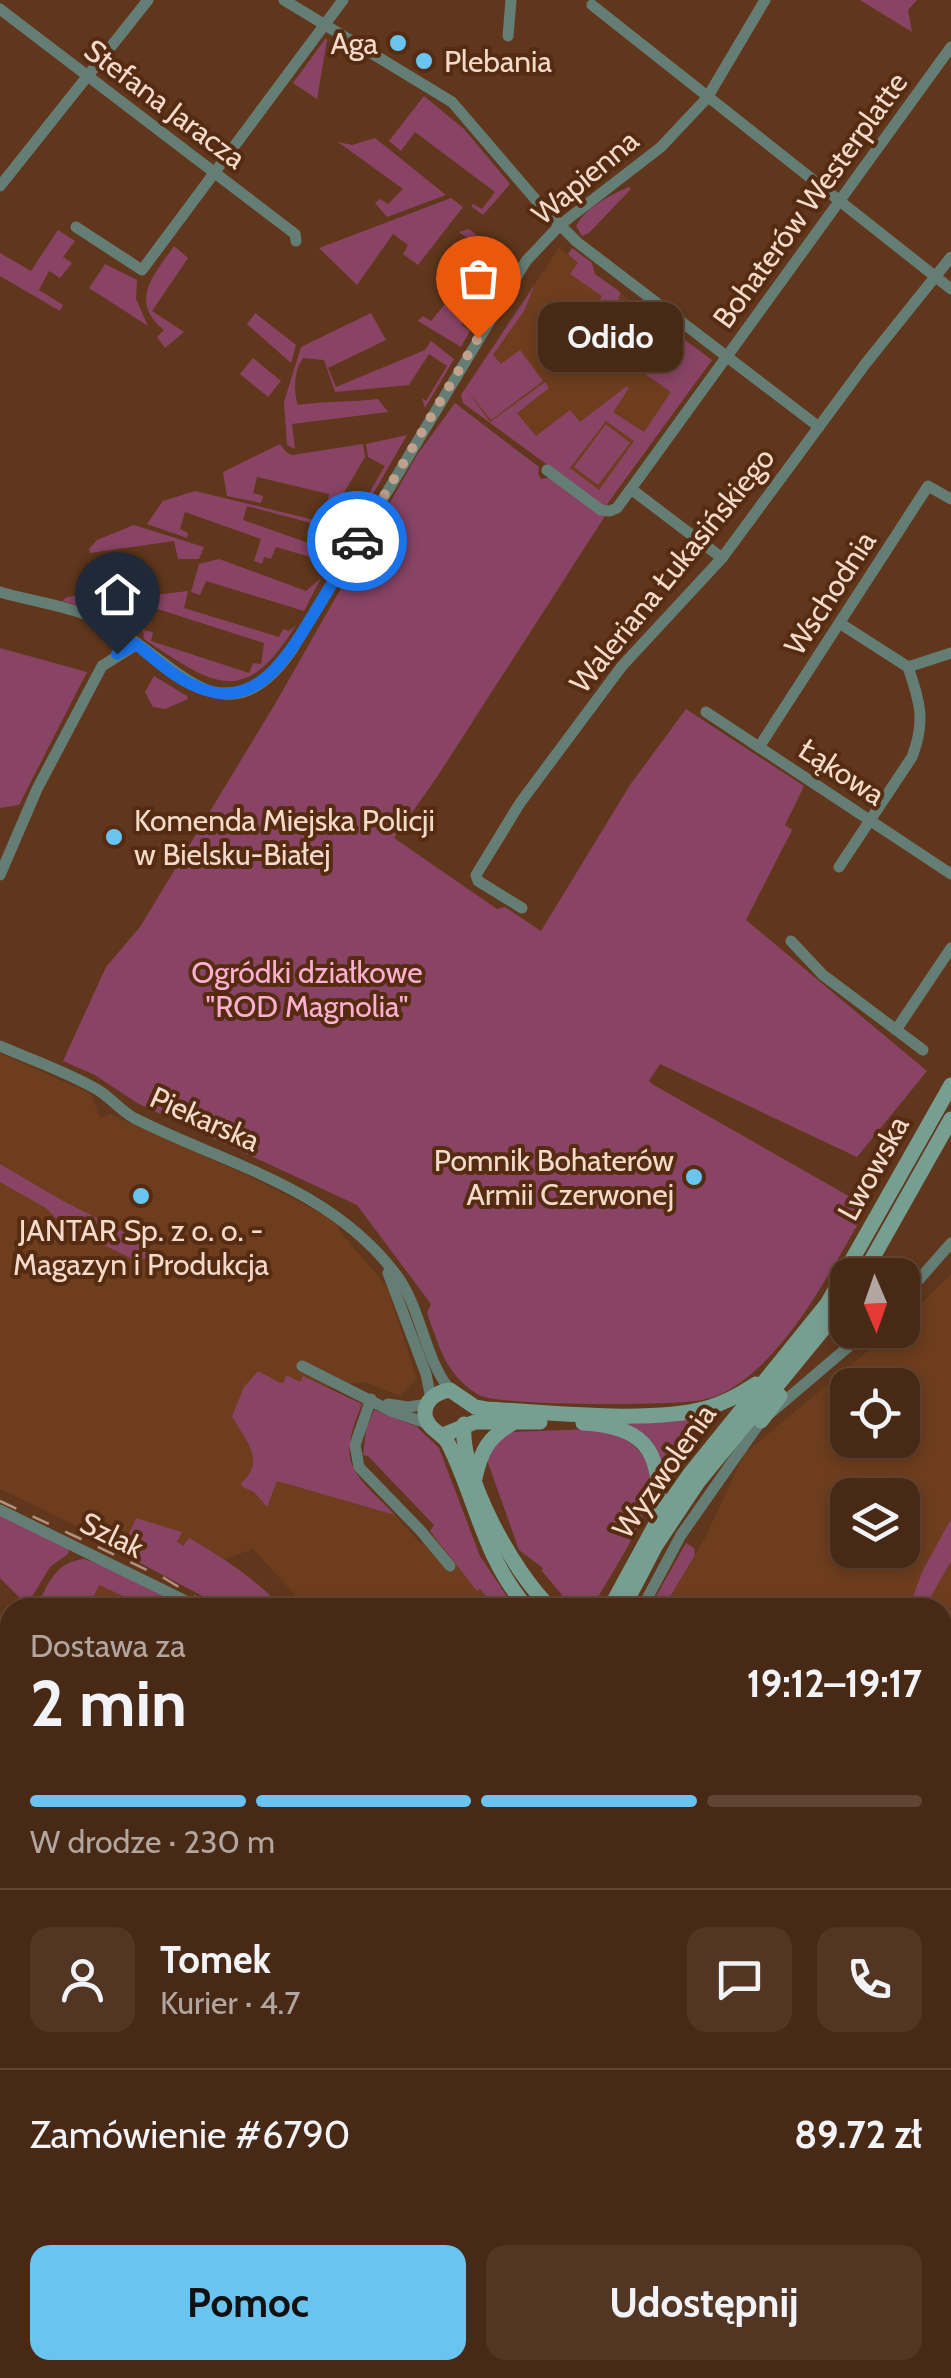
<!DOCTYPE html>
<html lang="pl">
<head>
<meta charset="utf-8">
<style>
  body { margin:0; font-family:Cabin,sans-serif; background:#523522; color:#f1f3f6; height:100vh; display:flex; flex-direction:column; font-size:38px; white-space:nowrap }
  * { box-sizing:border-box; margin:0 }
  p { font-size:32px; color:#b1a6a0 }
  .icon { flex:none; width:55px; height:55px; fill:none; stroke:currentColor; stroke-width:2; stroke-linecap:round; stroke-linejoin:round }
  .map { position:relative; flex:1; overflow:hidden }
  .side { position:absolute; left:0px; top:1598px; width:952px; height:782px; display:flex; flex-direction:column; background:#482915; border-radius:30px 30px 0 0; box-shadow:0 5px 15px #0003,0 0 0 2px #604534 }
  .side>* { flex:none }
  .needle { width:65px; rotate:178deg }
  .fabs { position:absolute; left:830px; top:1258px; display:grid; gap:20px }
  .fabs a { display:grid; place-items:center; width:90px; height:90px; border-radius:20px; background:#482915; box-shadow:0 5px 15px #0003,0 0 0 2px #604534; font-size:50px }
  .pin { position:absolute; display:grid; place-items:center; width:85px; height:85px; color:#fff; margin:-102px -42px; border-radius:50% 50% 50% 0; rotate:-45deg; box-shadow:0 0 10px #0007 }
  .pin .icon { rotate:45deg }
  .courier { position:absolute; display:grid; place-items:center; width:100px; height:100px; margin:-50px; border:8px solid #1a73e8; border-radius:50%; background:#fff; color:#222; box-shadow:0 2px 12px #0007 }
  .bubble { position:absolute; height:70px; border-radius:20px; background:#482915; box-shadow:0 5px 15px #0003,0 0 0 2px #604534; font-size:32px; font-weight:700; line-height:70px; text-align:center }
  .head em { font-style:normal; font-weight:700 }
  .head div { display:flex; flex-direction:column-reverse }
  .head { display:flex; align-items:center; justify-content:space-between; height:170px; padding:0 30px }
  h1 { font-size:65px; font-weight:700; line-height:75px }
  .bar { display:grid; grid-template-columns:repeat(4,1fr); gap:15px 10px; align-content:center; height:120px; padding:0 30px }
  .bar i { height:12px; border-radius:8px; background:#604534 }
  .bar .current { background:#69c4f0 }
  .bar p { grid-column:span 4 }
  .line { display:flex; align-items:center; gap:25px; padding:0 30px; border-top:2px solid #604534 }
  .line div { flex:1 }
  .round { display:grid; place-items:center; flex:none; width:105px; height:105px; border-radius:20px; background:#523522 }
  .button { display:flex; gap:20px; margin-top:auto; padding:20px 30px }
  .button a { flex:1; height:115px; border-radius:20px; background:#69c4f0; color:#111; font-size:40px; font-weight:700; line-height:115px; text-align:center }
  .button a+a { background:#523522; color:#f1f3f6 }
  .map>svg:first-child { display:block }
</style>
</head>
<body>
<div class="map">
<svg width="951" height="2378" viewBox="0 0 951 2378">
  <rect width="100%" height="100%" fill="#60371c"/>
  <g fill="#6d3d1e" fill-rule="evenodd">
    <polygon points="559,248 712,360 605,507 463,403 461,395"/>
    <polygon points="0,1053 91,1094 100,1118 110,1114 249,1176 325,1215 340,1226 338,1229 387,1287 417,1379 400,1396 365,1382 321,1388 277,1480 395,1515 421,1544 445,1527 480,1589 495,1607 306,1607 253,1549 211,1564 129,1551 0,1489"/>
    <path d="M951,1274V1829L946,1837L942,1835V1608H664L706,1536L744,1454L893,1330H902L903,1322ZM848,1385H902V1440H848ZM848,1495H902V1550H848Z"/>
    <polygon points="64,1570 165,1608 46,1608"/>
    <polygon points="943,1874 951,1879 951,1973 945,1984 942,1983"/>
    <polygon points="189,2370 310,2370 309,2378 187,2378"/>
  </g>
  <g fill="#894465" fill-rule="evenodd">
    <polygon points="860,0 917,0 908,10 912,32"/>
    <polygon points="326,38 327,40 317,99 293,83"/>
    <polygon points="424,96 464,129 510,184 483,215 471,206 473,204 482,209 495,192 415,132 401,151 389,141"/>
    <polygon points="375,138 446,195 387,217 375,203 380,199 388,204 403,189 338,142 352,145"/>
    <path d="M629,187L631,189L589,233L582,236L576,226C585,208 610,195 629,187Z"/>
    <polygon points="451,198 463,207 418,265 403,254 408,245 393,234 357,285 319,248"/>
    <path d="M469,229L495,250C490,269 479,287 458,276L481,247L459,232Z"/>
    <polygon points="58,230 75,241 63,257 72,263 60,278 49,271 39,290 63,305 60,311 0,276 0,253 31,271"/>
    <path d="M174,246L188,258L152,311L184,332L165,348L157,337L164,330C128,301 154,275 174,246Z"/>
    <polygon points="572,248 592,263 595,274 620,292 616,319 596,306 602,296 570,274 578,263 568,254"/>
    <polygon points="508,260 514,263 478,316 470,312 462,325 470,331 461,347 418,321 423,316 431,321 459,287 462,291 461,309 467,313 473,302 480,305 506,270 503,265"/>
    <polygon points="105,264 137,280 136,299 148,326 89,288"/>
    <path d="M535,284L524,311L493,355L501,364L520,350L543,381L491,420L466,389L490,422L545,382L549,388L517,413L536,436L570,410L580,422L627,386L629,388L613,412L644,432L671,392L645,374L652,360L621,338L646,311L712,360L605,507L463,403L461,395ZM606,421L634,441L599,490L570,468Z"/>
    <polygon points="255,313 296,345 291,363 247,324"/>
    <path d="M371,313L386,340L328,368L336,387L425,350L431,341L454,359L425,408L422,398L426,401L447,366L429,354L409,385L335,392L324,360L303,358C294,370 293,392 298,405C325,401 351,402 378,399L388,412L292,424L295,449L287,445L284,402L301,347Z"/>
    <polygon points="253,358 281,381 268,397 240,374"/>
    <path d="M455,403L539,467L538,474L541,479L552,477L605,516L437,777L394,838L497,909L505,907L541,931L630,785L686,709L804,786L785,825L792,830L746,920L927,1071L857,1157L660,1064L649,1081L652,1084L868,1207C833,1265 791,1352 732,1388C721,1395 709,1399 696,1401C666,1405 495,1407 477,1394C444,1372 440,1348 427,1313L431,1304L357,1205L137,1103L95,1075L63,1061L106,967L140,927L275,704L417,455Z"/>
    <polygon points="606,424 630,443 598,485 574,467"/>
    <polygon points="407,435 366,506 363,503 385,466 368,457 366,444"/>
    <polygon points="280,444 286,452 292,455 363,444 365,457 329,518 315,516 317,509 326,510 329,494 257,477 253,493 263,496 261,503 227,496 223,472"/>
    <polygon points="195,491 327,523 326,527 247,506 243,520 337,553 328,570 320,566 321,560 276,547 271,559 264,557 262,564 254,561 261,539 185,512 180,529 188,533 187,538 147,524 163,501"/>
    <polygon points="134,525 204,547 199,559 178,559 174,541 90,553 89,549 97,540"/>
    <polygon points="219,559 306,591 321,578 304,611 206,581 200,595 191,592 199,564"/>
    <path d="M188,591L184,608L279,637L283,629L289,631L296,625C244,710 214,685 144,639L143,630L153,632L151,641L249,673L253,663L261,664L264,643L139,603L131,627L114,615L62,601L67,597L92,594L95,602Z"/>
    <polygon points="0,648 87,672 19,805 0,808"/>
    <polygon points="154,676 187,696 188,699 165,709 153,707 145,692"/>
    <polygon points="0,1164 63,1201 142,1241 150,1257 137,1261 64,1226 46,1208 0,1182"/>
    <path d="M258,1371L280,1383L284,1382L286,1375L300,1382L303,1376L362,1404C336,1466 352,1471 395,1515L277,1481L267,1507L254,1492L243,1487L241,1483C268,1460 243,1438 232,1416L244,1387Z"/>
    <polygon points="374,1410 416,1426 439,1448 480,1556 514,1607 495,1607 480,1589 477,1591 430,1531 434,1525 368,1456 363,1455 366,1430"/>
    <polygon points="692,1418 696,1443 687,1450 685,1457 662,1464 659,1456 609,1419"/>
    <path d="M595,1429C701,1452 626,1546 596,1601L590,1607H572L542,1571L543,1568L519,1550L487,1460L493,1443L510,1432Z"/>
    <polygon points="0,1513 70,1548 68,1554 50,1567 27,1605 0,1578"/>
    <path d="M136,1518L182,1532L177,1542L183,1546L189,1538C223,1558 255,1578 281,1607H223L99,1541L101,1530L127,1538Z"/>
    <polygon points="951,1519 951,1561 925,1607 909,1607 923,1570"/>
    <polygon points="686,1543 694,1548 695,1555 664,1607 650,1607"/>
    <path d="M84,1559L99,1564L194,1607H147L99,1585L89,1607L36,1608C48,1584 55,1562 84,1559Z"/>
    <polygon points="10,1830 10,2314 5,2323 4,2350 0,2353 0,1850"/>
    <polygon points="942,2079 951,2080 951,2164 943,2160"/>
    <polygon points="326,2370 561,2370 560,2378 326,2378"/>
  </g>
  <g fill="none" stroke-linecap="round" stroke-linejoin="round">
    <g stroke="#546870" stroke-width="2.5">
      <polyline points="0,1791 10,1795"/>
      <polyline points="942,2067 951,2066"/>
    </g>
    <g stroke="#657e75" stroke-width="11">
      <polyline points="284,0 452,102 542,207 577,242 819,427"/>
      <polyline points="592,5 951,289"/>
      <polyline points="0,9 295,234 296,241"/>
      <polyline points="508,36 511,0"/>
      <polyline points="0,186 148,0"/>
      <polyline points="76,227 142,270 343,0"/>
      <polyline points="547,470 601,510 610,511 617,508 951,47"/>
      <polyline points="631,489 722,558"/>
      <path d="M0,592C38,603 84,608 118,630C179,668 229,742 292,650L526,261L560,225L661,147L707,98L765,0"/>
      <polyline points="841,624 908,667 951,653"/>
      <polyline points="706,712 951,874"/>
      <polyline points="759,747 928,486 951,499"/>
      <path d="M839,867L912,757C926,720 920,703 908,667"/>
      <polyline points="0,875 37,789 102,666 137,644"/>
      <polyline points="522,908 478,881 476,875 520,803 622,666 722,558 866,363 951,257"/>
      <polyline points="791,941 823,975 923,1050"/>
      <polyline points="896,1030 951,948"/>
      <path d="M0,1046C32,1060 67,1072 98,1090C111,1098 121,1111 134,1118C227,1165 328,1186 395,1273C422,1308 423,1356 450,1390"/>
      <polyline points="388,1273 426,1374 431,1399"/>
      <polyline points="902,1299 951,1243"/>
      <polyline points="302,1366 391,1411 429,1424"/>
      <polyline points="371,1399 355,1445 359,1467 420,1530 450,1566"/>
      <polyline points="388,1404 408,1407 428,1404"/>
      <polyline points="0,1510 200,1608"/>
      <polyline points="642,1608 681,1535 761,1421 868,1330"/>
      <polyline points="942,2034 951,1998"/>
      <polyline points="942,2236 951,2241"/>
      <polyline points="942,2294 951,2254"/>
      <polyline points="98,2378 101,2370"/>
      <polyline points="181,2378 184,2370"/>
      <polyline points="316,2378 317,2370"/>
      <polyline points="611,2378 613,2370"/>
      <polyline points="719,2378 720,2370"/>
      <polyline points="929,2378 930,2370"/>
    </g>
    <g stroke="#779f91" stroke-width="15">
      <polyline points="863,1275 951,1119"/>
      <polyline points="761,1421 780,1396"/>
      <path d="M583,1423C652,1426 662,1458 658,1520"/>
      <path d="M464,1424C459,1474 514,1574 551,1608"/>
      <polyline points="443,1435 475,1422 540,1422"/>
      <path d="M475,1478C481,1451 488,1437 513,1423"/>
      <path d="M527,1608C482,1554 478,1504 449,1445C444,1433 427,1430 425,1415C424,1400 437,1392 450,1390L475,1407L486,1409C547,1412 650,1424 707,1408C725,1403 741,1394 756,1384"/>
      <polyline points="610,1608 658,1520 689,1475 827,1304 951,1085"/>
      <polyline points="623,1608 656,1545 698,1482 848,1299"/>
      <polyline points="942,1854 951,1859"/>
      <polyline points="140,2378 141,2370"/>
      <polyline points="158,2378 159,2370"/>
    </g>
    <g stroke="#b2927d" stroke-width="2.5" stroke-dasharray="18 18" stroke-linecap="butt">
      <polyline points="0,1501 164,1578 213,1608"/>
      <polyline points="942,2005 951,2007"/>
    </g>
  </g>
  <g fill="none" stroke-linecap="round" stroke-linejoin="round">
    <polyline stroke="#c0a18e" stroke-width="10" stroke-dasharray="0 18" points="357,541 478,338"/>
    <path stroke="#1a73e8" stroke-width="12" d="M117,654L136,644C150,655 164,668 180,678C248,720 281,668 313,615C328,590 343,566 357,541"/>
  </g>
  <g fill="#69c4f0" stroke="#552c11" stroke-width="4">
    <circle cx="398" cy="43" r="10"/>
    <circle cx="424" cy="61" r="10"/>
    <circle cx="114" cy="837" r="10"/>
    <circle cx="694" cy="1177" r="10"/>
    <circle cx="141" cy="1196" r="10"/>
  </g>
  <g text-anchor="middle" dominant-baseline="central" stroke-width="8" stroke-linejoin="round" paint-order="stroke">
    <g font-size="30" fill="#f4dacb" stroke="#552c11" text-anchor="end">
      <text x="378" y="43">Aga</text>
      <text x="444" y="61" text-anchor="start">Plebania</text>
      <text x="134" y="820" text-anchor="start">Komenda Miejska Policji<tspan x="134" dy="34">w Bielsku-Białej</tspan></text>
      <text x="674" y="1160">Pomnik Bohaterów<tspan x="674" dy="34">Armii Czerwonej</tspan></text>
      <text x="141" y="1230" text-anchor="middle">JANTAR Sp. z o. o. -<tspan x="141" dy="34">Magazyn i Produkcja</tspan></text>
    </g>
    <g font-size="30" fill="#f4dacb" stroke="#552c11">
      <text transform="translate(165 104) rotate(37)">Stefana Jaracza</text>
      <text transform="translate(585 177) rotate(-40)">Wapienna</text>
      <text transform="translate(810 200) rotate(-54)">Bohaterów Westerplatte</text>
      <text transform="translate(672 570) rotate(-51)">Waleriana Łukasińskiego</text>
      <text transform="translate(830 593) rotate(-57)">Wschodnia</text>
      <text transform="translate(842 772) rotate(33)">Łąkowa</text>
      <text transform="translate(205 1119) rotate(24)">Piekarska</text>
      <text transform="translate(873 1168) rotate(-61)">Lwowska</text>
      <text transform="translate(664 1471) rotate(-55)">Wyzwolenia</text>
      <text transform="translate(112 1535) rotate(26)">Szlak</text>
    </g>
    <g font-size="30" fill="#fdafd1" stroke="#552c11">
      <text x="307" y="972">Ogródki działkowe<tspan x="307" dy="34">"ROD Magnolia"</tspan></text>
    </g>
  </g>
</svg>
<div class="fabs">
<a><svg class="needle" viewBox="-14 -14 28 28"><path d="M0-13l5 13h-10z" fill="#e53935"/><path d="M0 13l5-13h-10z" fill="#b1a6a0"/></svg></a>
<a><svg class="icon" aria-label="locate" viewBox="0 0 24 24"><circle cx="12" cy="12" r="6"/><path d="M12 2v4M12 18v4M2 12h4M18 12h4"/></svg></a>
<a><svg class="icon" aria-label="layers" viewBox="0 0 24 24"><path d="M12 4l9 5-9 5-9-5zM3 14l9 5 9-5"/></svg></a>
</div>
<div class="pin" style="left:478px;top:338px;background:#ea580c"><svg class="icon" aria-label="bag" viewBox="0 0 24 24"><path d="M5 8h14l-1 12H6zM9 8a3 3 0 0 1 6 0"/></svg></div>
<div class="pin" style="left:117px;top:654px;background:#1f2937"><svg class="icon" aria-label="home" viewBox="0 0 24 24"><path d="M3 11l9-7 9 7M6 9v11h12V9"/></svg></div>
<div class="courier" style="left:357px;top:541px"><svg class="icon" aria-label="car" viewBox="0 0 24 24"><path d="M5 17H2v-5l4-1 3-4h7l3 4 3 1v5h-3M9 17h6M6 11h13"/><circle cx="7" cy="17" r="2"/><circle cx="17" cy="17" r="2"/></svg></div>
<div class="bubble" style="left:538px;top:302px;width:145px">Odido</div>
<section class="side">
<div class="head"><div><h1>2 min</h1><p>Dostawa za</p></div><em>19:12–19:17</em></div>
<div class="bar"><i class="current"></i><i class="current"></i><i class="current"></i><i></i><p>W drodze · 230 m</p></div>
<div class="line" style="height:180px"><a class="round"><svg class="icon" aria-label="person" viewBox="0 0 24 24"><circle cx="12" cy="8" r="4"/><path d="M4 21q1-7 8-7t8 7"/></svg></a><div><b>Tomek</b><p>Kurier · 4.7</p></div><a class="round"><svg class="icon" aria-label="chat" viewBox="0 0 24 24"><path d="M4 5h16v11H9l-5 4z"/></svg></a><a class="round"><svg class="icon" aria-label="phone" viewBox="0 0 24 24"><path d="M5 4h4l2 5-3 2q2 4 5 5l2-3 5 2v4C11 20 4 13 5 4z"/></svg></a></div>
<div class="line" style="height:130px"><div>Zamówienie #6790</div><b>89.72 zł</b></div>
<div class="button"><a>Pomoc</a><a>Udostępnij</a></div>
</section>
</div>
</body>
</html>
